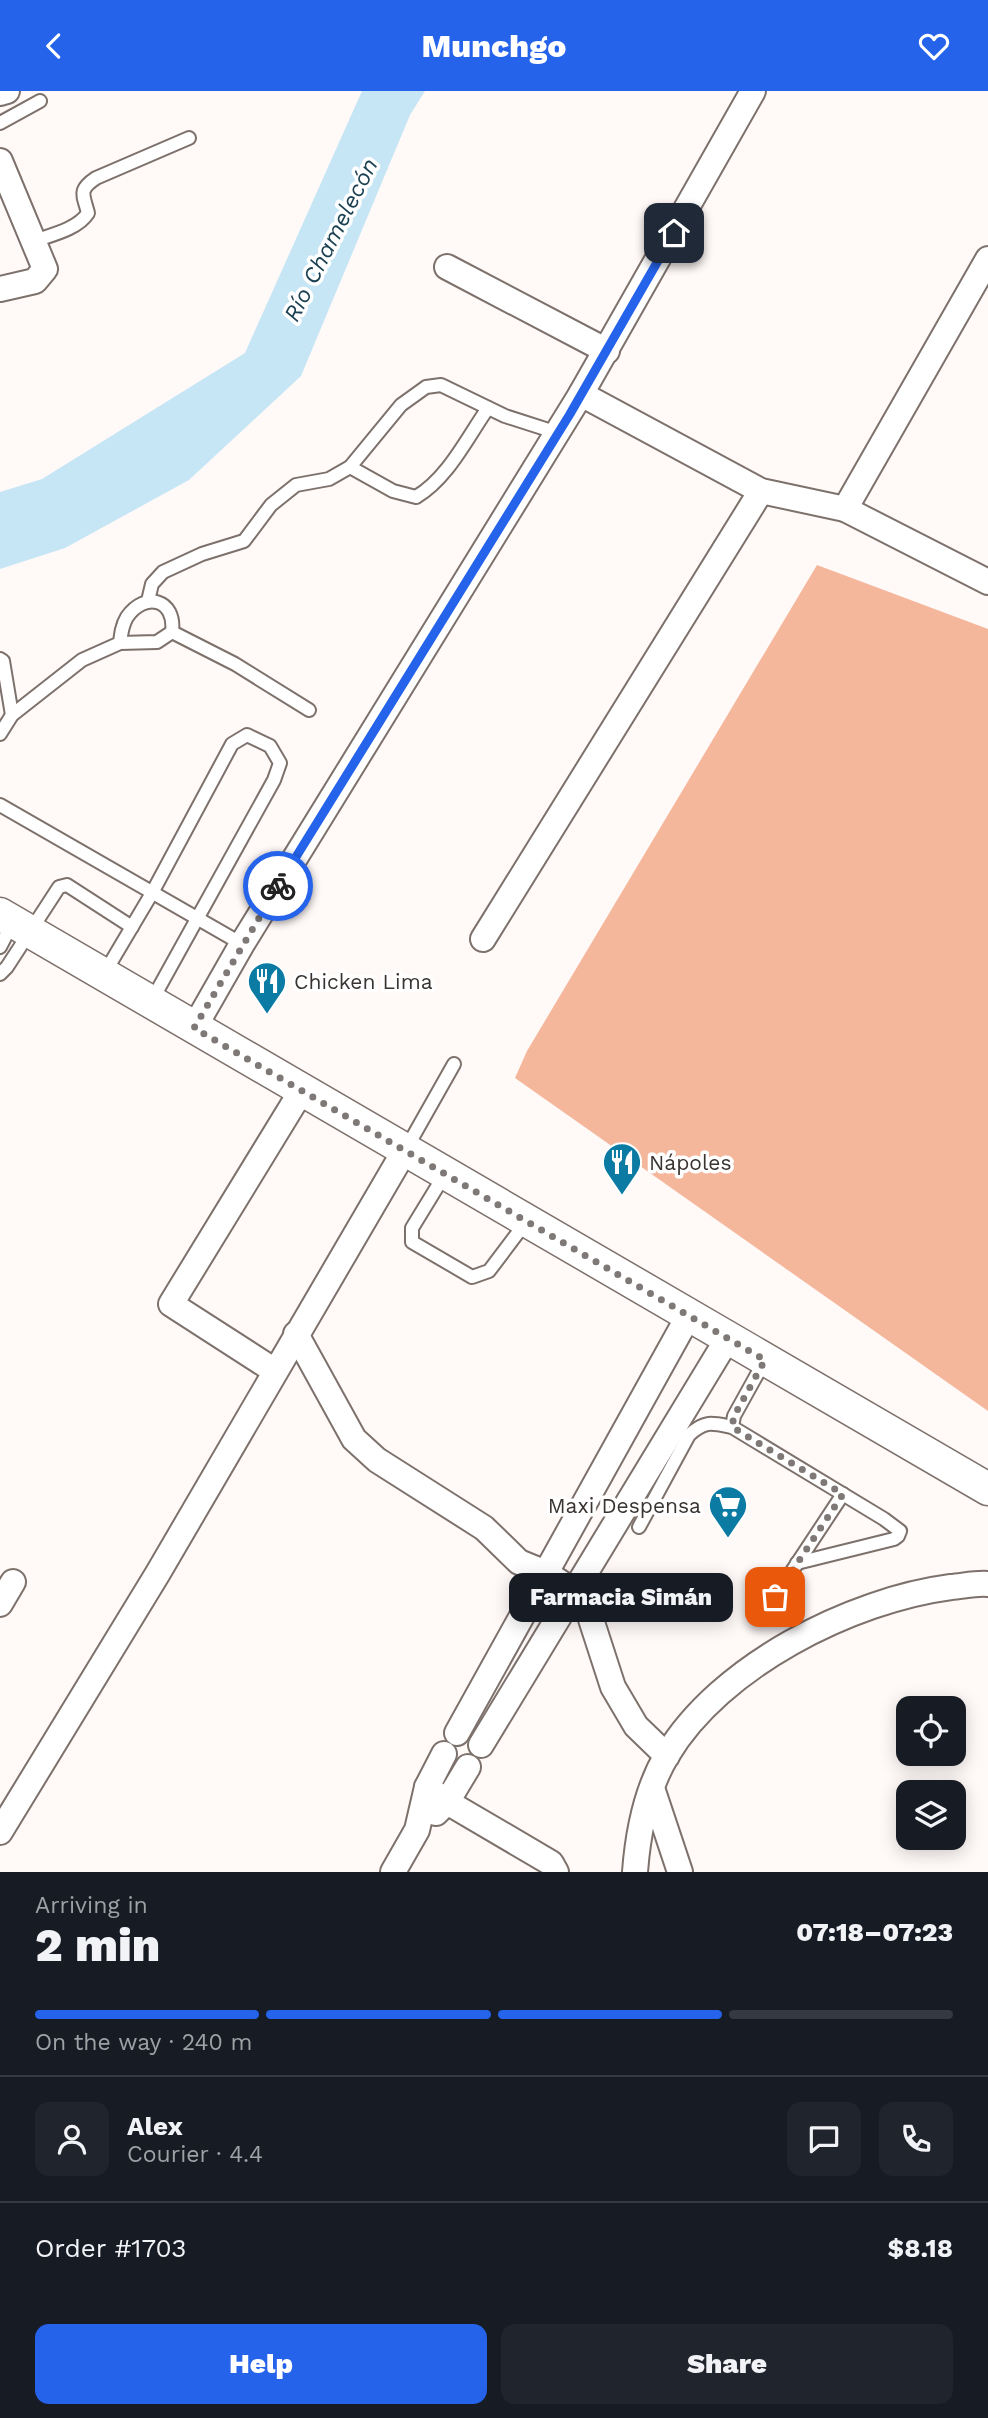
<!DOCTYPE html>
<html lang="en">
<head>
<meta charset="utf-8">
<style>
  body { margin:0; font-family:"Work Sans",sans-serif; background:#20242c; color:#f1f3f6; height:100vh; display:flex; flex-direction:column; font-size:26px; white-space:nowrap }
  * { box-sizing:border-box; margin:0 }
  p { font-size:23px; color:#9ea1a6 }
  .icon { flex:none; width:38px; height:38px; fill:none; stroke:currentColor; stroke-width:2; stroke-linecap:round; stroke-linejoin:round }
  .map { position:relative; height:1781px; overflow:hidden }
  .panel { display:flex; flex-direction:column; background:#171b24; flex:1 }
  .panel>* { flex:none }
  .buttons { position:absolute; left:896px; top:1605px; display:grid; gap:14px }
  .buttons a { display:grid; place-items:center; width:70px; height:70px; border-radius:14px; background:#171b24; box-shadow:0 4px 18px #0003; font-size:35px }
  .pin { position:absolute; display:grid; place-items:center; width:60px; height:60px; color:#fff; margin:-30px; border-radius:14px; box-shadow:0 4px 10px #0006 }
  .courier { position:absolute; display:grid; place-items:center; width:70px; height:70px; margin:-35px; border:5px solid #2563eb; border-radius:50%; background:#fff; color:#222; box-shadow:0 2px 9px #0007 }
  .bubble { position:absolute; height:49px; border-radius:14px; background:#171b24; box-shadow:0 4px 18px #0003; font-size:23px; font-weight:800; line-height:49px; text-align:center }
  .overview em { font-style:normal; font-weight:800 }
  .overview div { display:flex; flex-direction:column-reverse }
  .overview { display:flex; align-items:center; justify-content:space-between; height:119px; padding:0 35px }
  h1 { font-size:46px; font-weight:800; line-height:52px }
  .bar { display:grid; grid-template-columns:repeat(4,1fr); gap:10px 7px; align-content:center; height:84px; padding:0 35px }
  .bar i { height:9px; border-radius:5px; background:#363941 }
  .bar .active { background:#2563eb }
  .bar p { grid-column:span 4 }
  .line { display:flex; align-items:center; gap:18px; padding:0 35px; border-top:2px solid #363941 }
  .line div { flex:1 }
  .round { display:grid; place-items:center; flex:none; width:74px; height:74px; border-radius:14px; background:#20242c }
  .button { display:flex; gap:14px; margin-top:auto; padding:14px 35px }
  .button a { flex:1; height:80px; border-radius:14px; background:#2563eb; color:#fff; font-size:28px; font-weight:800; line-height:80px; text-align:center }
  .button a+a { background:#20242c; color:#f1f3f6 }
  header { display:flex; justify-content:space-between; align-items:center; height:91px; padding:0 35px; background:#2563eb; color:#fff; font-size:32px; font-weight:800 }
  .map>svg:first-child { display:block }
</style>
</head>
<body>
<header><svg class="icon" aria-label="back" viewBox="0 0 24 24"><path d="M15 5l-7 7 7 7"/></svg>Munchgo<svg class="icon" aria-label="heart" viewBox="0 0 24 24"><path d="M12 20l-8-8c-3-5 5-10 8-4 3-6 11-1 8 4z"/></svg></header>
<div class="map">
<svg width="988" height="1781" viewBox="0 0 988 1781">
  <rect width="100%" height="100%" fill="#fff9f7"/>
  <polygon fill="#f5b79c" points="817,474 988,538 988,1320 515,987 527,960"/>
  <polygon fill="#c6e6f6" points="362,0 425,0 410,24 301,285 189,389 65,457 0,478 0,401 42,388 245,262"/>
  <g fill="none" stroke-linecap="round" stroke-linejoin="round">
    <g stroke="#7d716c" stroke-width="16">
      <g id="service">
        <polyline points="0,32 40,10"/>
        <path d="M34,150C51,144 78,138 88,122C83,103 78,99 96,87L189,47"/>
        <path d="M350,376L393,400L416,406C448,387 467,347 488,317"/>
        <polyline points="148,510 152,493 163,481 202,463 244,450 271,414 296,394 329,388 350,376 401,314 426,296 441,294 505,325 558,342"/>
        <polyline points="172,541 235,573 309,619"/>
        <polyline points="0,568 3,570 12,624"/>
        <path d="M0,643L12,624L82,569L120,552L157,551L172,541C176,508 145,500 127,526C122,534 121,543 120,552"/>
        <polyline points="0,714 242,853"/>
        <polyline points="0,856 13,831"/>
        <polyline points="0,883 7,876 59,796 67,794 132,836"/>
        <polyline points="104,883 152,802 232,653 247,644 270,655 280,672 274,689 151,911"/>
        <polyline points="406,1058 454,973"/>
        <polyline points="445,1083 412,1137 412,1151 472,1186 489,1180 526,1131"/>
        <polyline points="765,1269 734,1325 732,1336 884,1428 900,1440 898,1445 894,1448 797,1472"/>
        <path d="M639,1436L689,1344C705,1329 712,1332 732,1336"/>
        <polyline points="775,1506 843,1403"/>
      </g>
    </g>
    <g stroke="#7d716c" stroke-width="28">
      <g id="minor">
        <polyline points="0,2 7,0"/>
        <polyline points="0,70 45,178 35,190 0,198"/>
        <polyline points="447,176 607,260"/>
        <polyline points="581,303 761,400 845,418 988,491"/>
        <polyline points="845,418 988,168"/>
        <polyline points="483,848 761,400"/>
        <polyline points="194,937 242,853 581,303 753,0"/>
        <polyline points="296,1243 354,1348 377,1369 484,1437 519,1471 546,1482 575,1501 588,1519 613,1596 636,1635 667,1665"/>
        <polyline points="275,1280 171,1213 302,999"/>
        <polyline points="0,1513 13,1491"/>
        <polyline points="457,1642 689,1224"/>
        <polyline points="481,1654 728,1247"/>
        <polyline points="427,1696 447,1711 551,1772 556,1781"/>
        <polyline points="652,1697 680,1781"/>
        <polyline points="436,1722 447,1711 468,1676"/>
        <polyline points="0,1741 158,1482 405,1059"/>
        <polyline points="393,1781 417,1739 427,1696 444,1663"/>
        <path d="M635,1781C638,1741 646,1699 667,1664C720,1575 851,1509 951,1496C963,1495 976,1492 988,1493"/>
      </g>
    </g>
    <g stroke="#7d716c" stroke-width="35">
      <polyline id="tertiary" points="0,823 988,1398"/>
    </g>
    <use href="#service" stroke="#fff" stroke-width="12"/>
    <use href="#minor" stroke="#fff" stroke-width="24"/>
    <use href="#tertiary" stroke="#fff" stroke-width="32"/>
  </g>
  <g fill="none" stroke-linecap="round" stroke-linejoin="round">
    <polyline stroke="#7e7976" stroke-width="7" stroke-dasharray="0 12.6" points="278,795 194,937 765,1269 734,1325 732,1336 843,1403 775,1506"/>
    <polyline stroke="#2563eb" stroke-width="9" points="278,795 570,323 674,142"/>
  </g>
  <defs>
    <g id="restaurant-pin" transform="scale(2.0125)"><path d="M0 17L-7.5 6A9.5 9.5 0 1 1 7.5 6Z" fill="#0b7ba4" stroke="#fff"/><path d="M-5-6h1v4h1v-4h1v4h1v-4h1v5L-1.5 .5V6h-2V.5L-5-1ZM5-6V6H3V1.5H1.5Q1.5-4 5-6Z" fill="#fff"/></g>
    <g id="supermarket-pin" transform="scale(2.0125)"><path d="M0 17L-7.5 6A9.5 9.5 0 1 1 7.5 6Z" fill="#0b7ba4" stroke="#fff"/><path d="M-6-5.5h2.5l.6 2H6L4.5 2H-2.5L-4.4-4H-6ZM-1.5 3.2a1.3 1.3 0 1 0 .1 0ZM3 3.2a1.3 1.3 0 1 0 .1 0Z" fill="#fff"/></g>
  </defs>
  <g fill-rule="evenodd">
    <use href="#restaurant-pin" x="267" y="890"/>
    <use href="#restaurant-pin" x="622" y="1071"/>
    <use href="#supermarket-pin" x="728" y="1414"/>
  </g>
  <g text-anchor="middle" dominant-baseline="central" stroke-width="7" stroke-linejoin="round" paint-order="stroke">
    <g font-size="21" fill="#393431" stroke="#fff" text-anchor="start">
      <text x="294" y="890">Chicken Lima</text>
      <text x="649" y="1071">Nápoles</text>
      <text x="701" y="1414" text-anchor="end">Maxi Despensa</text>
    </g>
    <g font-size="23" font-style="italic" fill="#1b4152" stroke="#fff">
      <text transform="translate(331 149) rotate(-63)">Río Chamelecón</text>
    </g>
  </g>
</svg>
<div class="buttons">
<a><svg class="icon" aria-label="locate" viewBox="0 0 24 24"><circle cx="12" cy="12" r="6"/><path d="M12 2v4M12 18v4M2 12h4M18 12h4"/></svg></a>
<a><svg class="icon" aria-label="layers" viewBox="0 0 24 24"><path d="M12 4l9 5-9 5-9-5zM3 14l9 5 9-5"/></svg></a>
</div>
<div class="pin" style="left:775px;top:1506px;background:#ea580c"><svg class="icon" aria-label="bag" viewBox="0 0 24 24"><path d="M5 8h14l-1 12H6zM9 8a3 3 0 0 1 6 0"/></svg></div>
<div class="pin" style="left:674px;top:142px;background:#1f2937"><svg class="icon" aria-label="home" viewBox="0 0 24 24"><path d="M3 11l9-7 9 7M6 9v11h12V9"/></svg></div>
<div class="courier" style="left:278px;top:795px"><svg class="icon" aria-label="bike" viewBox="0 0 24 24"><circle cx="6" cy="16" r="4"/><circle cx="18" cy="16" r="4"/><path d="M6 16l4-8h5l3 8M10 8l3 8H6M13 5h3"/></svg></div>
<div class="bubble" style="left:509px;top:1482px;width:224px">Farmacia Simán</div>
</div>
<section class="panel">
<div class="overview"><div><h1>2 min</h1><p>Arriving in</p></div><em>07:18–07:23</em></div>
<div class="bar"><i class="active"></i><i class="active"></i><i class="active"></i><i></i><p>On the way · 240 m</p></div>
<div class="line" style="height:126px"><a class="round"><svg class="icon" aria-label="person" viewBox="0 0 24 24"><circle cx="12" cy="8" r="4"/><path d="M4 21q1-7 8-7t8 7"/></svg></a><div><b>Alex</b><p>Courier · 4.4</p></div><a class="round"><svg class="icon" aria-label="chat" viewBox="0 0 24 24"><path d="M4 5h16v11H9l-5 4z"/></svg></a><a class="round"><svg class="icon" aria-label="phone" viewBox="0 0 24 24"><path d="M5 4h4l2 5-3 2q2 4 5 5l2-3 5 2v4C11 20 4 13 5 4z"/></svg></a></div>
<div class="line" style="height:91px"><div>Order #1703</div><b>$8.18</b></div>
<div class="button"><a>Help</a><a>Share</a></div>
</section>
</body>
</html>
